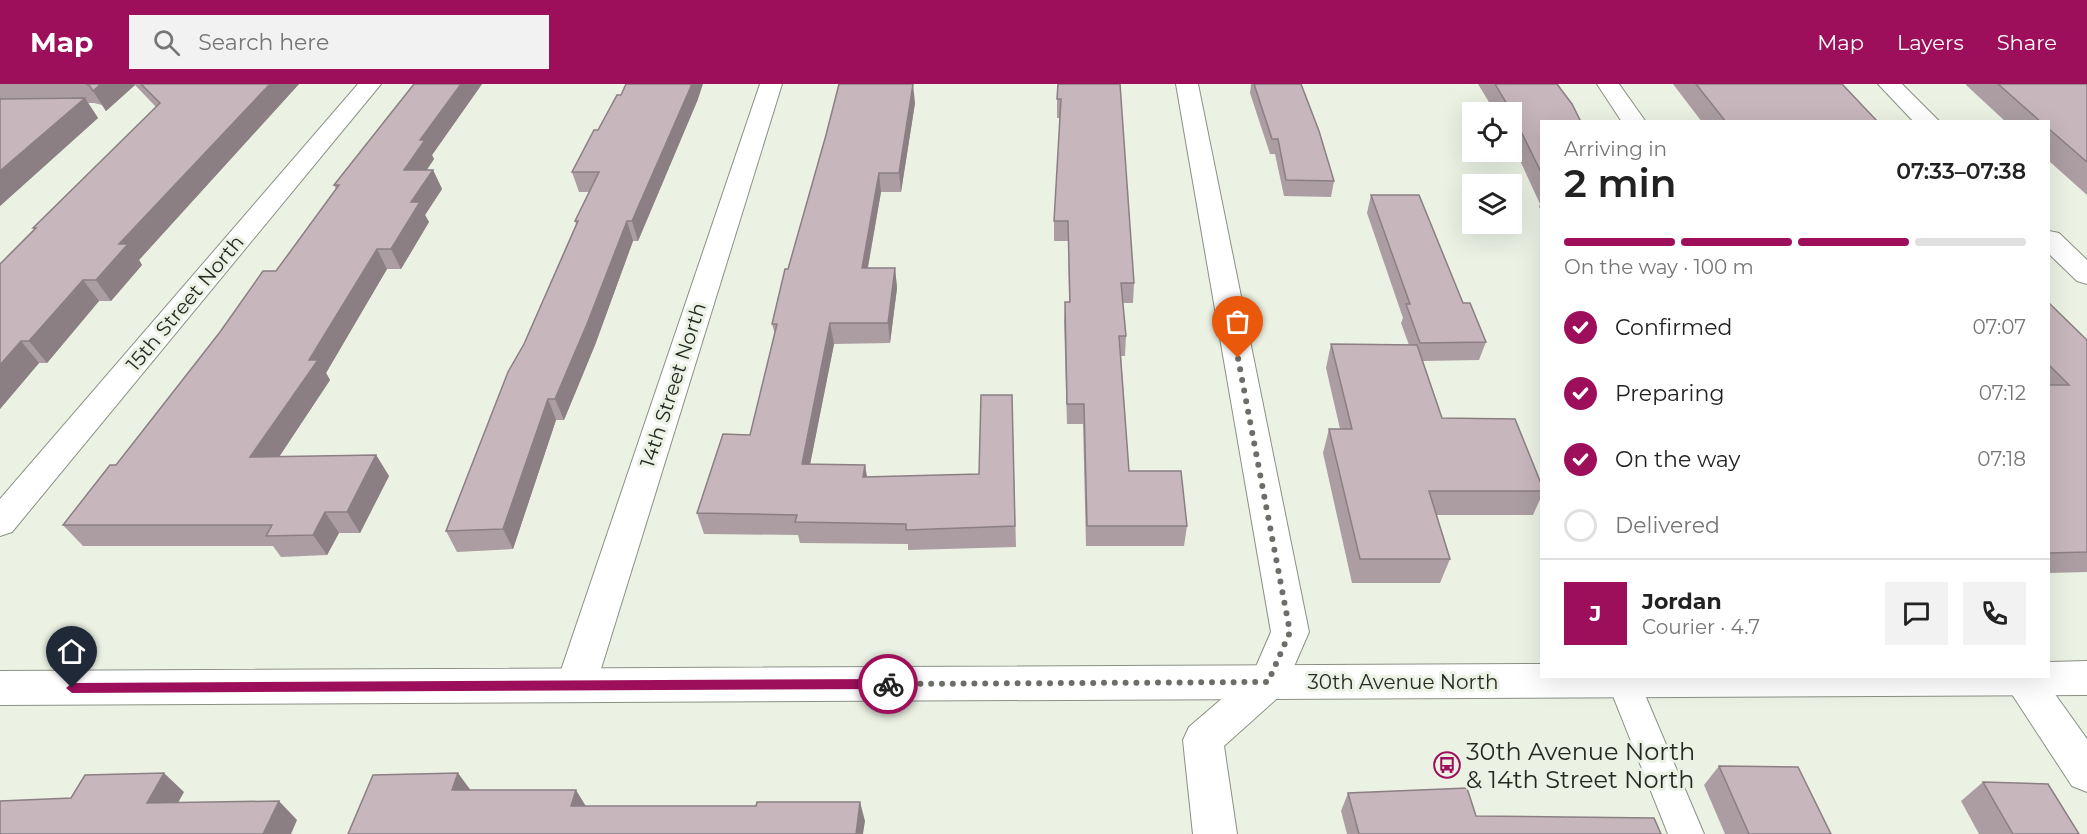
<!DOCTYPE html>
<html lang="en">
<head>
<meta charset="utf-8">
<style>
  body { margin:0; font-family:Montserrat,sans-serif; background:#f2f2f2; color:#222; height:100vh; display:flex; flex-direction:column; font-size:22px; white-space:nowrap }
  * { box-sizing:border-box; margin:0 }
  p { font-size:20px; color:#767676 }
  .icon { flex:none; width:33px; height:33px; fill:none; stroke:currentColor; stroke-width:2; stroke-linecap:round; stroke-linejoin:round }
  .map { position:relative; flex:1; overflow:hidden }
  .sheet { position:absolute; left:1540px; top:36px; width:510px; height:558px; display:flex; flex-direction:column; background:#fff; border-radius:0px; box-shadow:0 6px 24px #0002 }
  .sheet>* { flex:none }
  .tools { position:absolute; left:1462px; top:18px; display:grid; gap:12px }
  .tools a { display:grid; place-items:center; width:60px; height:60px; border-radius:0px; background:#fff; box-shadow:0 6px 24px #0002; font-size:30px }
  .pin { position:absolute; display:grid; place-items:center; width:51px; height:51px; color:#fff; margin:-62px -26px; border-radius:50% 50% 50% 0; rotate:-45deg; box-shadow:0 0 6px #0007 }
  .pin .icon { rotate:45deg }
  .courier { position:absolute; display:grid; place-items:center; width:60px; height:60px; margin:-30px; border:4px solid #9e0f5b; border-radius:50%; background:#fff; color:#222; box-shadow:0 2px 8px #0007 }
  .head em { font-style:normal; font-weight:600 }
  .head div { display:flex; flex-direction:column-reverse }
  .head { display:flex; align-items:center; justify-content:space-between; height:102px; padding:0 24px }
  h1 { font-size:39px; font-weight:600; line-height:45px }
  .bar { display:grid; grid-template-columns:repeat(4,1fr); gap:9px 6px; align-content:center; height:72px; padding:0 24px }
  .bar i { height:8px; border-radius:4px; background:#e0e0e0 }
  .bar .selected { background:#9e0f5b }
  .bar p { grid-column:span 4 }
  .line { display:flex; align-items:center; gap:15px; padding:0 24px; border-top:2px solid #e0e0e0 }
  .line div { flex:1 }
  .round { display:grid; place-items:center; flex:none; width:63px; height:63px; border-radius:0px; background:#f2f2f2 }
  ol { padding:0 24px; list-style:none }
  li { display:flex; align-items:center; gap:18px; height:66px }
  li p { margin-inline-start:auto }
  li .icon { padding:6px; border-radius:50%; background:#9e0f5b; color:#fff; stroke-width:4 }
  li:last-child { color:#767676 }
  li i { width:33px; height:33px; border:3px solid #e0e0e0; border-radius:50% }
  header { display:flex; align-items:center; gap:36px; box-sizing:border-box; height:84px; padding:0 30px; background:#9e0f5b; color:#fff }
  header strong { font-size:28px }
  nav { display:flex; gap:33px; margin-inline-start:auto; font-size:21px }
  .search { width:420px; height:54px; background:#f2f2f2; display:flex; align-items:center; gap:15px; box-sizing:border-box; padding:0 21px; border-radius:0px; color:#767676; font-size:22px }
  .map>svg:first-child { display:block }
</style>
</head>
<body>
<header>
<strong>Map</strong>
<div class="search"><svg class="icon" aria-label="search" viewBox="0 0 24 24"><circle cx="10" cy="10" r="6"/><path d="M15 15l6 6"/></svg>Search here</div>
<nav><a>Map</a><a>Layers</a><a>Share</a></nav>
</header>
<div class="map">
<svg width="2087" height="750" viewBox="0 0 2087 750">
  <rect width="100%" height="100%" fill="#ebf2e4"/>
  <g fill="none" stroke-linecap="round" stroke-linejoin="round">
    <g stroke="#8a9184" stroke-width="2">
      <polygon id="service" points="1609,592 1637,592 1704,750 1668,750 1607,597"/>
    </g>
    <g stroke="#8a9184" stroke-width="2">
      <g id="minor">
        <polygon points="358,0 381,0 12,448 0,452 0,415"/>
        <polygon points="760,0 782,0 596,601 590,613 576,618 562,613 556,601"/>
        <polygon points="1176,0 1198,0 1309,548 1282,610 1224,662 1237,750 1193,750 1183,656 1189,643 1254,587 1271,548"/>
        <polygon points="1597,0 1619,0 1646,38 1622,38"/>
        <polygon points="1878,0 1902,0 1940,38 1914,38"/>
        <polygon points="2049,147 2059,149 2087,176 2087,200 2077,197 2049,170"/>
        <polygon points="2000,592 2042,592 2087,655 2087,708 2072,702"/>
      </g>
    </g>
    <g stroke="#8a9184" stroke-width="2">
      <polygon id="tertiary" points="2087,577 2087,611 0,621 0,587 1542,580 1542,592 2049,592 2049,578"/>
    </g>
    <use href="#service" fill="#fff" fill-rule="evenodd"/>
    <use href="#minor" fill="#fff" fill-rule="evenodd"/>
    <use href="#tertiary" fill="#fff" fill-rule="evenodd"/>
  </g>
  <g fill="#ab9da2">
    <polygon points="0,0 299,0 139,176 142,181 111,217 99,217 47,279 39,279 0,325 0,180 34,145 33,144 156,23 135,1 106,27 102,21 94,19 88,19 98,34 0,122"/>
    <polygon points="414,0 482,0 432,71 434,75 427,86 433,86 442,105 425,131 429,138 401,185 387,185 326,289 330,296 279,373 376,371 389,392 360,449 339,449 327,471 281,473 273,462 83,462 63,441 116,381 276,187 336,105 334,101"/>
    <polygon points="1057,0 1134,199 1133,219 1123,219 1126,252 1125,272 1121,272 1129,387 1187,442 1184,462 1086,462 1083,340 1067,340 1064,238 1065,218 1069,218 1068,157 1054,157 1054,137 1060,34 1057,34"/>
    <polygon points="1251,0 1301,0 1334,97 1331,113 1284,112 1275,70 1270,70 1250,9"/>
    <polygon points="1478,0 1557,0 1542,38 1542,128 1539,123 1540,120 1512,59 1512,28 1495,28"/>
    <polygon points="1673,0 1842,0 1878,38 1702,38"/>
    <polygon points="1966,0 2087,0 2087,111 2049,77 2049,38 2006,38 1966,1"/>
    <polygon points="698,15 638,157 633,157 595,261 564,336 556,336 513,465 457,468 446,447 524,260 576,140 575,137 589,108 579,108 572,88 598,46"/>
    <polygon points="915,19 901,108 881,108 868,184 895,184 897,204 890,259 834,260 810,380 865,381 867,393 979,390 1012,311 1016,463 908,466 908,460 800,459 798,451 704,450 697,429 750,351 775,250 772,240 788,185"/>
    <polygon points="1371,111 1463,219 1486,258 1479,276 1423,277 1442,334 1542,402 1542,411 1533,431 1436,431 1450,475 1440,499 1352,499 1323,369 1329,345 1340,345 1326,284 1331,260 1409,261 1401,239 1403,234 1367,129"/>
    <polygon points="2049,219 2087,256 2087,488 2049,489"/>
    <polygon points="1719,682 1831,750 1725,750 1704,701"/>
    <polygon points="1983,698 2079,750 1979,750 1961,717"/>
    <polygon points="1348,709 1476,732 1661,750 1347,750 1341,727"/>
  </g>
  <g fill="#8b7f84">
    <polygon points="101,0 135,0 135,1 106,27 93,7"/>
    <polygon points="270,0 299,0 139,176 142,181 111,217 96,196 119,160"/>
    <polygon points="461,0 482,0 432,71 434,75 413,105 404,86 420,56"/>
    <polygon points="692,0 703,0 698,15 638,157 632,137"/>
    <polygon points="913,0 915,19 901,108 899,89"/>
    <polygon points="85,14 98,34 0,122 0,87"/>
    <polygon points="433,86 442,105 425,131 429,138 401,185 391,165 411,118"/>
    <polygon points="879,89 881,108 864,204 862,184"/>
    <polygon points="627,137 633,157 595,261 564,336 555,315"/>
    <polygon points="377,165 387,185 326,289 330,296 265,394 250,373 309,276"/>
    <polygon points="895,184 897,204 890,259 888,239"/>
    <polygon points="83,196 99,217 47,279 29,257"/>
    <polygon points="830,239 834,260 806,401 802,380"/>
    <polygon points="21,257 39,279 0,325 0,281"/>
    <polygon points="548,315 556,336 513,465 503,445"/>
    <polygon points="376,371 389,392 360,449 347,428"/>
    <polygon points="865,381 868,401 863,393"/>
    <polygon points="325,428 339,449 327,471 313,451"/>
    <polygon points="164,689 184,708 168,737 147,719"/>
    <polygon points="458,689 472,708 452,706"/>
    <polygon points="576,706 587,724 571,722"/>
    <polygon points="279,717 297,736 291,750 263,750"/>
    <polygon points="860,718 865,737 863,750 856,750"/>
  </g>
  <g fill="#c7b6bc" stroke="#8b7f84" stroke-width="1.5">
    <polygon points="86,0 101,0 93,7 89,1"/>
    <polygon points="141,0 270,0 119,160 128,160 96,196 83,196 29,257 21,257 0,281 0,180 36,144 33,144 160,19"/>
    <polygon points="414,0 461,0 420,56 425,56 404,86 433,86 411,118 420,118 391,165 377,165 309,276 318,276 250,373 376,371 347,428 325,428 313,451 266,452 272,441 63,441 110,381 116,381 220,248 263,187 276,187 339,101 334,101"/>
    <polygon points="626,0 692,0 632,137 627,137 587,240 555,315 548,315 503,445 446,447 508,288 524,260 578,137 575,137 599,88 572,88 594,46 598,46 617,11 621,11"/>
    <polygon points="839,0 913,0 899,89 879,89 862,184 895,184 888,239 830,239 802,380 865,381 863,393 979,390 981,311 1012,311 1015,442 906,446 906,440 795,438 797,431 697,429 723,350 750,351 777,240 772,240 785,185 788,185 826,51"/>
    <polygon points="1058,0 1120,0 1134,199 1121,199 1126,252 1119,252 1129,387 1181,387 1187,442 1087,442 1084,320 1067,320 1065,218 1070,218 1068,137 1054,137 1061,15 1057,15"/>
    <polygon points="1254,0 1301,0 1319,47 1334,97 1286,96 1278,55 1272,55"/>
    <polygon points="1495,0 1557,0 1572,20 1581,38 1542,38 1542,90 1510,25"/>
    <polygon points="1696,0 1842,0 1878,38 1726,38"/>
    <polygon points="1998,0 2087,0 2087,78 2049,45 2049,38 2041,38"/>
    <polygon points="85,14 0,87 0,15"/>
    <polygon points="1371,111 1419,111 1463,219 1470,219 1486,258 1420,259 1406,220 1410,220"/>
    <polygon points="2049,219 2087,256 2087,468 2049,469 2049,301 2069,301 2049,281"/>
    <polygon points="1331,260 1417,261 1442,334 1515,335 1542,402 1542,407 1429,407 1450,475 1360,475 1329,345 1352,345"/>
    <polygon points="1719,682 1798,683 1831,750 1749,750"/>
    <polygon points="164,689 147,719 279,717 263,750 0,750 0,717 71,714 85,691"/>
    <polygon points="458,689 452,706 576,706 571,722 756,722 757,718 860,718 856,750 348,750 373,691"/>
    <polygon points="1983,698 2048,700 2079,750 2013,750"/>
    <polygon points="1467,704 1476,732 1654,734 1661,750 1359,750 1348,709"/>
  </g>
  <polygon fill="#9e0f5b" points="888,595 893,600 888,605 72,609 66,604 72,599"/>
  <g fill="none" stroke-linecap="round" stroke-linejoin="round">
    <polyline stroke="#6b6f67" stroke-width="6" stroke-dasharray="0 10.8" points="888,600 1268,598 1290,548 1238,274"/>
  </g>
  <defs>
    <g id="bus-ring" transform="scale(1.35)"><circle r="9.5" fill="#ebf2e4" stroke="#9e0f5b" stroke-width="1.5"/><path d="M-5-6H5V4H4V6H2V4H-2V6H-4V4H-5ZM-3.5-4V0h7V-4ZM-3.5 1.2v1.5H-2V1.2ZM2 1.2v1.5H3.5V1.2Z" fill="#9e0f5b"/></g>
  </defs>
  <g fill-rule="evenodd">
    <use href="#bus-ring" x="1447" y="681"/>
  </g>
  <g text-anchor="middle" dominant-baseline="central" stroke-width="6" stroke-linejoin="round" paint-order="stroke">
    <g font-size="20" fill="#262923" stroke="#ebf2e4">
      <text transform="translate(185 219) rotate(-50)">15th Street North</text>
      <text transform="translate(673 301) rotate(-72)">14th Street North</text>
      <text x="1403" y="598">30th Avenue North</text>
    </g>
    <g font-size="24" fill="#262923" stroke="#ebf2e4" text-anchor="start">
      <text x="1466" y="667">30th Avenue North<tspan x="1466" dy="28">&amp; 14th Street North</tspan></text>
    </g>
  </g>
</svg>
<div class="tools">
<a><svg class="icon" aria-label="locate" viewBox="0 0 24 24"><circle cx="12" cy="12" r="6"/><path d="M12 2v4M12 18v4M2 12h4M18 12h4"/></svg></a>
<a><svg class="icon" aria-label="layers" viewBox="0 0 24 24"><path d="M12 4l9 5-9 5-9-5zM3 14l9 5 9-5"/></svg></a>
</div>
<div class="pin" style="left:1238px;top:274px;background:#ea580c"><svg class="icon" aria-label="bag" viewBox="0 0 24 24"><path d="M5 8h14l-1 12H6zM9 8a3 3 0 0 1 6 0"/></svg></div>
<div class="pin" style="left:72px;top:604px;background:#1f2937"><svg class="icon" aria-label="home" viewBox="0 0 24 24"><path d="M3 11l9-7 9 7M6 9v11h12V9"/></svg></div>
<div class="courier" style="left:888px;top:600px"><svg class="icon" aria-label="bike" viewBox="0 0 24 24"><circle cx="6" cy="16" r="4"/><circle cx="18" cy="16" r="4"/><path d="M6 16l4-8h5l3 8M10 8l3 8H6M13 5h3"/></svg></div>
<section class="sheet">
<div class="head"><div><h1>2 min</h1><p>Arriving in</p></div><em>07:33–07:38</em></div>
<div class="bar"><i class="selected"></i><i class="selected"></i><i class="selected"></i><i></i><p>On the way · 100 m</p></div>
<ol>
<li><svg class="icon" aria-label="check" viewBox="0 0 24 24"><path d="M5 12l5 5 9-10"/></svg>Confirmed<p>07:07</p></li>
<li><svg class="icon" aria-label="check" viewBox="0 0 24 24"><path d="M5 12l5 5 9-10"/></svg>Preparing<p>07:12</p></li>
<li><svg class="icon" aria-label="check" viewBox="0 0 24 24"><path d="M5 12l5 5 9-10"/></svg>On the way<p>07:18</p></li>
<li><i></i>Delivered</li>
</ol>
<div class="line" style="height:108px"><b class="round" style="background:#9e0f5b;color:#fff">J</b><div><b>Jordan</b><p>Courier · 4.7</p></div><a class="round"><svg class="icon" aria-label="chat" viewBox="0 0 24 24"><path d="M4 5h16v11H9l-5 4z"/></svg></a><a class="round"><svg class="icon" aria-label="phone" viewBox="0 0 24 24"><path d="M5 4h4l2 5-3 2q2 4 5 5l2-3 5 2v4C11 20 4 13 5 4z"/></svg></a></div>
</section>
</div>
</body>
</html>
